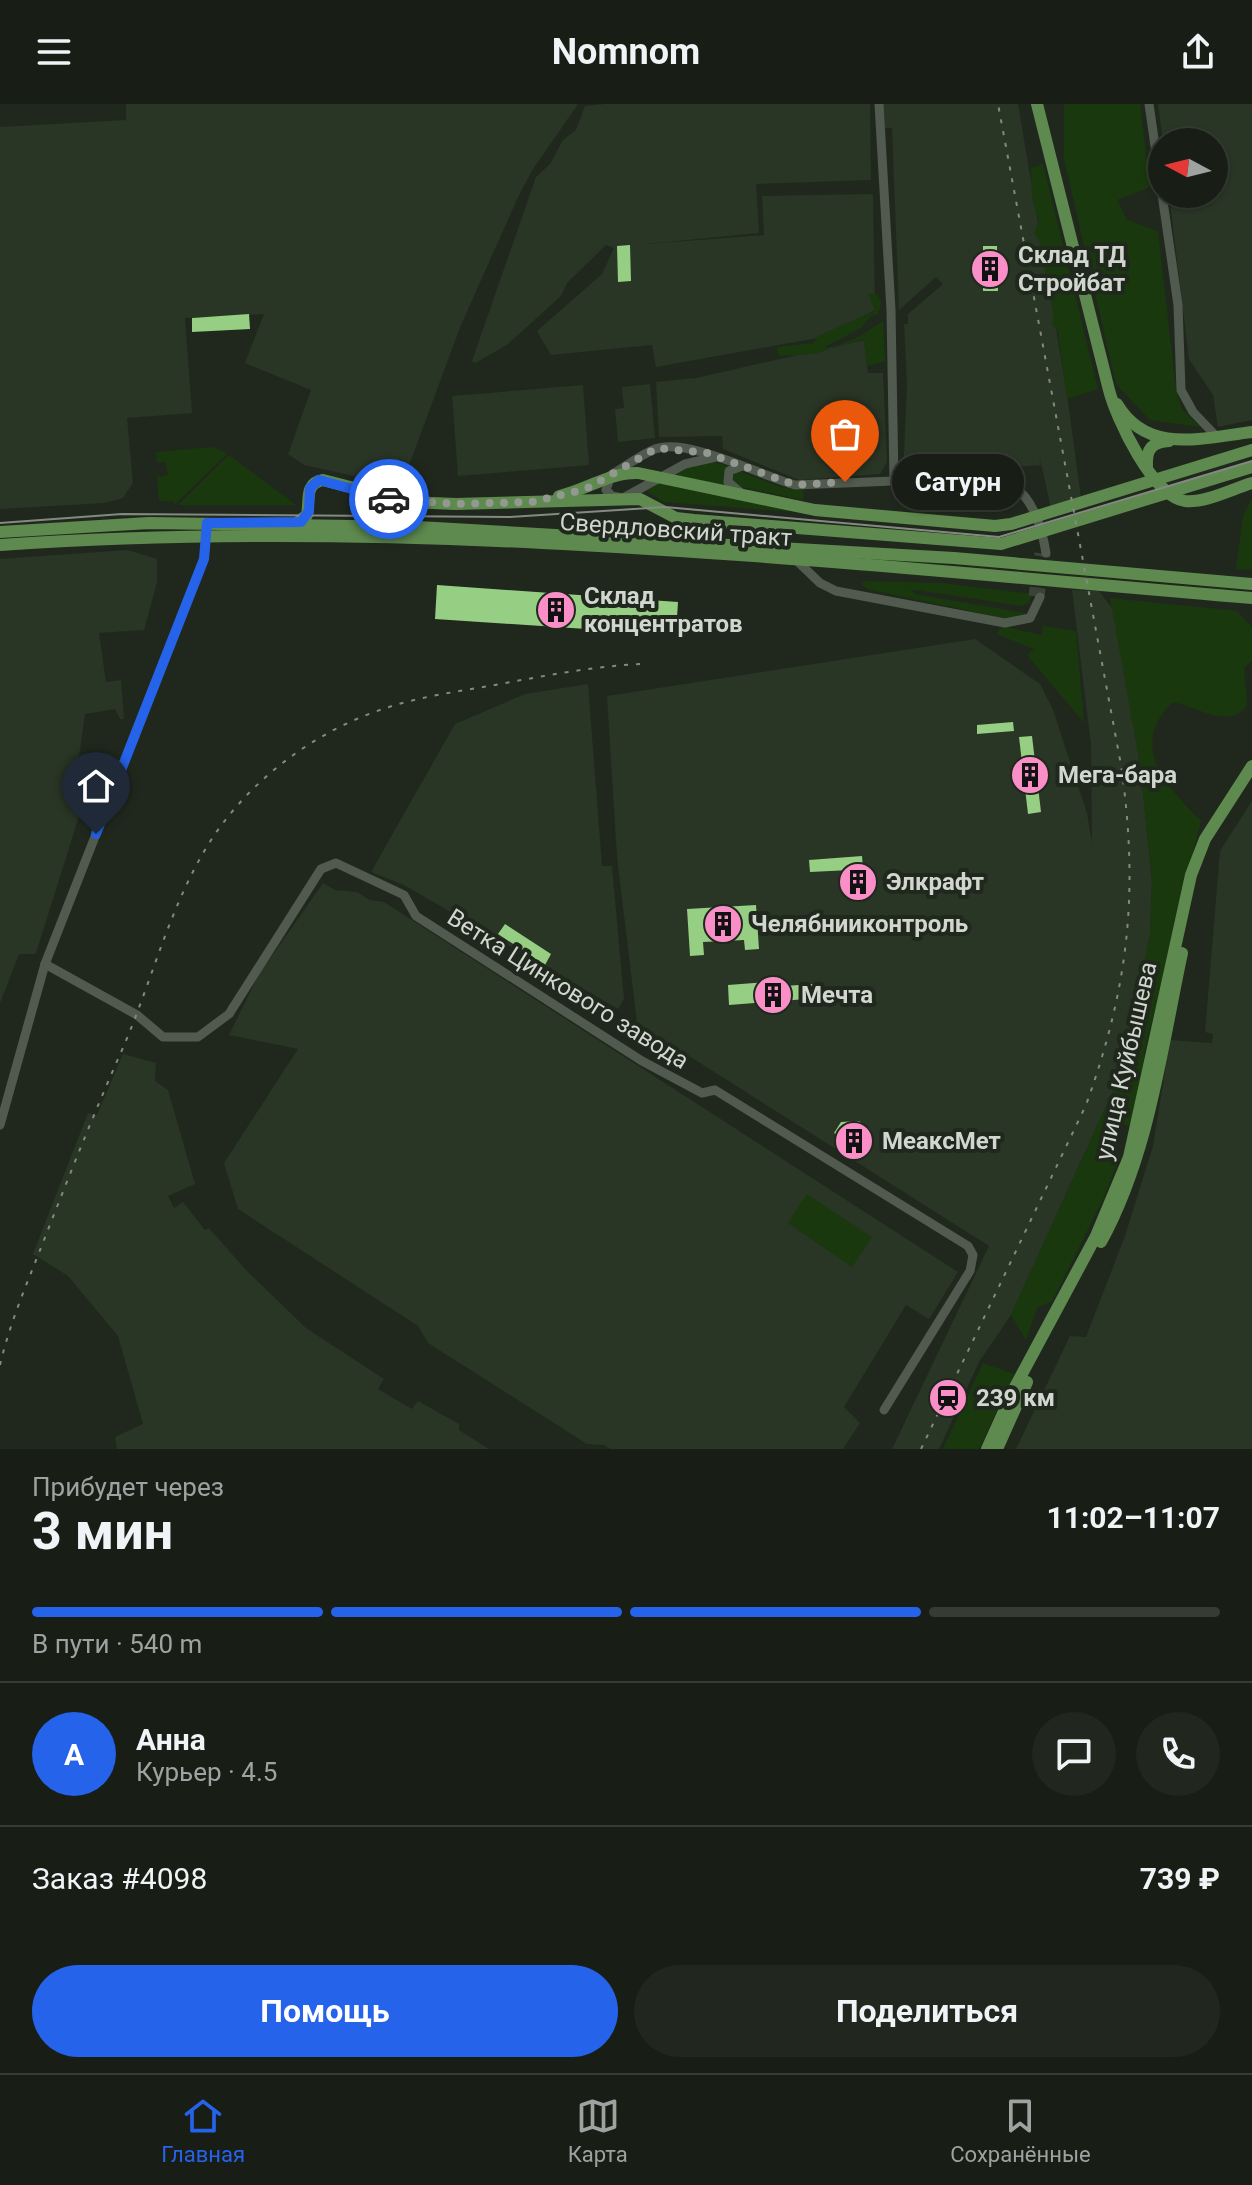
<!DOCTYPE html>
<html lang="ru">
<head>
<meta charset="utf-8">
<style>
  body { margin:0; font-family:Roboto,sans-serif; background:#21271f; color:#f1f3f6; height:100vh; display:flex; flex-direction:column; font-size:30px; white-space:nowrap }
  * { box-sizing:border-box; margin:0 }
  p { font-size:26px; color:#9fa2a1 }
  .icon { flex:none; width:44px; height:44px; fill:none; stroke:currentColor; stroke-width:2; stroke-linecap:round; stroke-linejoin:round }
  .map { position:relative; height:1345px; overflow:hidden }
  .drawer { display:flex; flex-direction:column; background:#181e16; flex:1 }
  .drawer>* { flex:none }
  .needle { width:52px; rotate:277deg }
  .tools { position:absolute; left:1148px; top:24px; display:grid; gap:16px }
  .tools a { display:grid; place-items:center; width:80px; height:80px; border-radius:50%; background:#181e16; box-shadow:0 2px 6px #0004,0 0 0 2px #363c35; font-size:40px }
  .pin { position:absolute; display:grid; place-items:center; width:68px; height:68px; color:#fff; margin:-82px -34px; border-radius:50% 50% 50% 0; rotate:-45deg; box-shadow:0 0 8px #0007 }
  .pin .icon { rotate:45deg }
  .courier { position:absolute; display:grid; place-items:center; width:80px; height:80px; margin:-40px; border:6px solid #2563eb; border-radius:50%; background:#fff; color:#222; box-shadow:0 2px 10px #0007 }
  .bubble { position:absolute; height:56px; border-radius:28px; background:#181e16; box-shadow:0 2px 6px #0004,0 0 0 2px #363c35; font-size:26px; font-weight:700; line-height:56px; text-align:center }
  .headline em { font-style:normal; font-weight:700 }
  .headline div { display:flex; flex-direction:column-reverse }
  .headline { display:flex; align-items:center; justify-content:space-between; height:136px; padding:0 32px }
  h1 { font-size:52px; font-weight:700; line-height:60px }
  .bar { display:grid; grid-template-columns:repeat(4,1fr); gap:12px 8px; align-content:center; height:96px; padding:0 32px }
  .bar i { height:10px; border-radius:6px; background:#363c35 }
  .bar .selected { background:#2563eb }
  .bar p { grid-column:span 4 }
  .line { display:flex; align-items:center; gap:20px; padding:0 32px; border-top:2px solid #363c35 }
  .line div { flex:1 }
  .round { display:grid; place-items:center; flex:none; width:84px; height:84px; border-radius:42px; background:#21271f }
  .primary-button { display:flex; gap:16px; margin-top:auto; padding:16px 32px }
  .primary-button a { flex:1; height:92px; border-radius:48px; background:#2563eb; color:#fff; font-size:32px; font-weight:700; line-height:92px; text-align:center }
  .primary-button a+a { background:#21271f; color:#f1f3f6 }
  header { display:flex; justify-content:space-between; align-items:center; height:104px; padding:0 32px; background:#181e16; font-size:36px; font-weight:700 }
  .dock { display:flex; justify-content:space-around; align-items:center; height:112px; border-top:2px solid #363c35; background:#181e16; font-size:22px; color:#9fa2a1 }
  .dock a { display:grid; justify-items:center; gap:4px }
  .dock .selected { color:#2563eb }
  .map>svg:first-child { display:block }
</style>
</head>
<body>
<header><svg class="icon" aria-label="menu" viewBox="0 0 24 24"><path d="M4 6h16M4 12h16M4 18h16"/></svg>Nomnom<svg class="icon" aria-label="share" viewBox="0 0 24 24"><path d="M12 15V3M7 8l5-5 5 5M5 13v7h14v-7"/></svg></header>
<div class="map">
<svg width="1252" height="1345" viewBox="0 0 1252 1345">
  <rect width="100%" height="100%" fill="#20281d"/>
  <g fill="#293525">
    <polygon points="126,0 578,0 533,65 519,91 461,221 405,372 395,381 304,361 288,350 311,286 245,259 264,210 185,214 192,309 127,314 133,379 123,394 105,399 0,405 0,23 126,16"/>
    <polygon points="604,0 870,0 871,76 756,80 759,129 646,140 764,131 762,92 873,90 875,206 823,233 656,263 652,241 551,251 537,227 602,170 614,144 606,141 567,179 561,192 507,241 475,259 472,257 536,73 550,60 563,36 576,26 585,2"/>
    <polygon points="881,0 1018,0 1067,290 1081,394 1051,405 1038,345 1041,361 903,371 907,282 904,220 908,220 908,210 943,180 936,173 899,206 892,24 883,24"/>
    <polygon points="1158,0 1252,0 1252,316 1218,323 1213,291 1189,255 1169,90 1214,90 1214,38 1163,38"/>
    <polygon points="864,236 868,269 883,269 887,358 880,370 799,376 723,345 722,332 659,333 656,278 696,274"/>
    <polygon points="650,280 655,334 618,338 615,305 624,304 622,283"/>
    <polygon points="583,281 589,361 458,372 452,292"/>
    <polygon points="128,446 157,455 157,478 144,526 99,529 106,578 121,576 124,615 120,615 115,605 85,610 75,682 85,693 37,846 35,850 19,850 0,899 0,455"/>
    <polygon points="1072,486 1099,487 1115,508 1140,660 1152,776 1150,831 1123,965 1011,1211 979,1258 939,1345 892,1345 989,1142 637,919 617,753 607,592 975,535 1040,580 1053,606 1087,709 1092,739 1091,641"/>
    <polygon points="588,580 602,762 612,762 624,895 618,905 404,781 371,768 455,620 525,590"/>
    <polygon points="1252,697 1252,1345 1016,1345 1070,1232 1086,1233 1125,1132 1153,1042 1170,936 1212,939 1213,930 1205,928 1220,747"/>
    <polygon points="323,779 335,786 357,788 370,796 384,798 958,1168 929,1215 906,1201 844,1303 860,1319 843,1345 610,1345 604,1341 587,1340 428,1239 418,1222 238,1105 224,1059 298,945 229,931 258,872"/>
    <polygon points="123,950 156,959 155,977 168,986 195,1080 168,1092 174,1104 183,1098 205,1126 209,1124 247,1167 306,1224 384,1275 378,1285 412,1305 418,1297 459,1320 459,1326 489,1345 117,1345 115,1333 143,1320 118,1232 68,1172 33,1150 88,1009 97,1011"/>
  </g>
  <g fill="#19380e">
    <polygon points="1064,0 1140,0 1150,83 1117,96 1127,116 1158,127 1176,285 1182,306 1201,323 1150,316 1116,280 1064,55"/>
    <polygon points="1043,60 1098,285 1067,295 1058,228 1052,220 1054,214 1039,136 1034,129 1039,117 1032,94 1031,64"/>
    <polygon points="868,189 878,191 881,198 878,210 871,212 861,224 825,243 828,246 860,232 883,217 885,257 867,262 864,235 813,250 778,252 777,243 813,239 818,232 875,207"/>
    <polygon points="214,343 227,350 174,401 173,397 159,397 157,373 168,371 166,358 157,358 156,348"/>
    <polygon points="229,351 296,401 178,401"/>
    <polygon points="713,358 729,362 723,374 727,382 674,371 685,364"/>
    <polygon points="739,367 780,383 804,386 803,396 738,382 733,378 732,372"/>
    <polygon points="662,377 793,408 664,398 646,387"/>
    <polygon points="1252,394 1252,466 1236,465 1243,412"/>
    <polygon points="865,477 942,479 1032,490 1029,499 1022,502 910,485 915,490 1025,509 1025,513 1012,516 867,485 861,480"/>
    <path d="M1110,494L1237,507L1252,523V557L1244,564L1247,602C1228,626 1196,602 1173,598C1127,641 1167,683 1201,717L1145,945L1139,1000L1129,1022L1120,1019L1106,1052L1121,1050L1104,1093L1052,1197L1037,1204L1026,1236L1011,1211L1123,965L1150,831L1152,776L1140,660Z"/>
    <polygon points="1002,522 1042,531 1043,522 1076,527 1084,619 1027,551 1034,545 996,530"/>
    <polygon points="807,1090 872,1133 852,1163 788,1119"/>
    <polygon points="983,1259 1014,1270 979,1345 943,1345"/>
  </g>
  <g fill="#96cf84">
    <polygon points="630,141 631,177 618,178 617,142"/>
    <polygon points="983,142 997,142 998,187 983,187"/>
    <polygon points="249,210 250,225 192,228 192,214"/>
    <polygon points="437,481 678,498 676,531 435,515"/>
    <polygon points="1013,618 1014,627 977,630 977,621"/>
    <polygon points="1032,632 1041,708 1028,710 1019,633"/>
    <polygon points="862,752 865,788 852,789 851,766 810,768 809,756"/>
    <polygon points="756,801 759,845 745,846 744,836 703,838 704,851 690,852 687,805"/>
    <polygon points="505,820 551,850 545,861 498,830"/>
    <polygon points="769,878 770,883 813,880 814,889 818,888 819,894 729,901 728,881"/>
    <polygon points="859,1017 870,1025 858,1044 834,1029 841,1018"/>
  </g>
  <g fill="none" stroke-linecap="round" stroke-linejoin="round">
    <g stroke="#3b4238" stroke-width="9" stroke-dasharray="9 4.5" stroke-linecap="butt">
      <polyline points="1033,492 1039,449"/>
      <polyline points="1040,493 1046,449"/>
    </g>
    <g stroke="#515a4e" stroke-width="9">
      <polyline points="879,0 891,206 894,376"/>
      <polyline points="1149,0 1178,201 1181,286 1193,308 1216,332"/>
      <path d="M716,353L685,360L623,394L612,392L606,386L611,371C625,363 640,351 655,345C687,333 762,372 795,381L992,373C1028,379 1041,417 1046,449"/>
      <polyline points="740,388 728,378 729,367 742,362"/>
      <polyline points="796,456 820,479 836,487 1005,519 1030,514 1040,493"/>
      <polyline points="45,860 137,911 163,933 198,933 229,910 321,765 336,759 404,791 416,812 642,957 702,989 715,986 968,1142 973,1151 970,1167 884,1306"/>
      <polyline points="0,1021 45,860 204,455 206,431"/>
    </g>
    <g stroke="#5e8a4f" stroke-width="12">
      <path d="M1037,0L1109,286C1116,314 1153,393 1185,397C1206,399 1232,385 1252,379"/>
      <path d="M1117,300C1147,351 1202,334 1252,328"/>
      <path d="M1147,362C1146,345 1152,338 1169,337"/>
      <path d="M559,392C587,386 609,368 638,369L815,406L995,422L1011,420L1252,346"/>
      <path d="M297,419L307,411C310,397 304,379 323,376L409,398L456,400L640,395L676,414L694,416L1001,440L1252,363"/>
      <polyline points="0,428 149,419 418,423 954,454 1252,480"/>
      <path d="M0,441C418,412 836,459 1252,494"/>
      <path d="M1101,1138C1149,1050 1161,947 1182,849"/>
      <polyline points="987,1345 1015,1283 1096,1132 1129,1053 1191,771 1205,735 1252,662"/>
      <polyline points="997,1345 1027,1278"/>
    </g>
    <polyline stroke="#848a81" stroke-width="2" points="0,419 122,410 510,413 665,403 999,433 1252,357"/>
    <g stroke="#848a81" stroke-width="2" stroke-dasharray="4 8" stroke-linecap="butt">
      <path d="M0,1261C10,1218 28,1177 44,1136C69,1072 94,1009 122,946C150,882 167,812 202,751C241,682 311,628 386,604C424,591 465,587 505,579C550,571 595,562 642,560"/>
      <path d="M921,1345L1086,1001C1129,882 1139,787 1121,661L998,0"/>
    </g>
  </g>
  <g fill="none" stroke-linecap="round" stroke-linejoin="round">
    <polyline stroke="#939991" stroke-width="8" stroke-dasharray="0 14.4" points="389,395 456,400 532,398 586,385 657,344 707,349 795,381 845,378"/>
    <polyline stroke="#2563eb" stroke-width="10" points="96,730 204,455 207,419 301,418 309,407 310,384 319,376 389,395"/>
  </g>
  <defs>
    <g id="building-disc" transform="scale(2)"><circle r="9.5" fill="#fa8fc7" stroke="#20281d"/><path d="M-4-6H4V6H1V3H-1V6H-4ZM-2.5-4.3h1.7v1.8h-1.7ZM.8-4.3h1.7v1.8H.8ZM-2.5-1h1.7V.8h-1.7ZM.8-1h1.7V.8H.8Z" fill="#111"/></g>
    <g id="station-disc" transform="scale(2)"><circle r="9.5" fill="#fa8fc7" stroke="#20281d"/><path d="M-3-6H3Q5-6 5-4V2Q5 4 3 4L4.5 6H3L1.5 4h-3L-3 6H-4.5L-3 4Q-5 4-5 2V-4Q-5-6-3-6ZM-3.5-4v3h7v-3ZM-3.5 1v1.5H-2V1ZM2 1v1.5H3.5V1Z" fill="#111"/></g>
  </defs>
  <g fill-rule="evenodd">
    <use href="#building-disc" x="990" y="165"/>
    <use href="#building-disc" x="556" y="506"/>
    <use href="#building-disc" x="1030" y="671"/>
    <use href="#building-disc" x="858" y="778"/>
    <use href="#building-disc" x="723" y="820"/>
    <use href="#building-disc" x="773" y="891"/>
    <use href="#building-disc" x="854" y="1037"/>
    <use href="#station-disc" x="948" y="1294"/>
  </g>
  <g text-anchor="middle" dominant-baseline="central" stroke-width="8" stroke-linejoin="round" paint-order="stroke">
    <g font-size="24" font-weight="bold" fill="#d1d6cf" stroke="#20281d" text-anchor="start">
      <text x="1018" y="151">Склад ТД<tspan x="1018" dy="28">Стройбат</tspan></text>
      <text x="584" y="492">Склад<tspan x="584" dy="28">концентратов</tspan></text>
      <text x="1058" y="671">Мега-бара</text>
      <text x="886" y="778">Элкрафт</text>
      <text x="751" y="820">Челябнииконтроль</text>
      <text x="801" y="891">Мечта</text>
      <text x="882" y="1037">МеаксМет</text>
      <text x="976" y="1294">239 км</text>
    </g>
    <g font-size="24" fill="#d1d6cf" stroke="#20281d">
      <text transform="translate(676 426) rotate(4)">Свердловский тракт</text>
      <text transform="translate(568 885) rotate(32)">Ветка Цинкового завода</text>
      <text transform="translate(1126 957) rotate(-77)">улица Куйбышева</text>
    </g>
  </g>
</svg>
<div class="tools">
<a><svg class="needle" viewBox="-14 -14 28 28"><path d="M0-13l5 13h-10z" fill="#e53935"/><path d="M0 13l5-13h-10z" fill="#9fa2a1"/></svg></a>
</div>
<div class="pin" style="left:845px;top:378px;background:#ea580c"><svg class="icon" aria-label="bag" viewBox="0 0 24 24"><path d="M5 8h14l-1 12H6zM9 8a3 3 0 0 1 6 0"/></svg></div>
<div class="pin" style="left:96px;top:730px;background:#1f2937"><svg class="icon" aria-label="home" viewBox="0 0 24 24"><path d="M3 11l9-7 9 7M6 9v11h12V9"/></svg></div>
<div class="courier" style="left:389px;top:395px"><svg class="icon" aria-label="car" viewBox="0 0 24 24"><path d="M5 17H2v-5l4-1 3-4h7l3 4 3 1v5h-3M9 17h6M6 11h13"/><circle cx="7" cy="17" r="2"/><circle cx="17" cy="17" r="2"/></svg></div>
<div class="bubble" style="left:892px;top:350px;width:132px">Сатурн</div>
</div>
<section class="drawer">
<div class="headline"><div><h1>3 мин</h1><p>Прибудет через</p></div><em>11:02–11:07</em></div>
<div class="bar"><i class="selected"></i><i class="selected"></i><i class="selected"></i><i></i><p>В пути · 540 m</p></div>
<div class="line" style="height:144px"><b class="round" style="background:#2563eb;color:#fff">А</b><div><b>Анна</b><p>Курьер · 4.5</p></div><a class="round"><svg class="icon" aria-label="chat" viewBox="0 0 24 24"><path d="M4 5h16v11H9l-5 4z"/></svg></a><a class="round"><svg class="icon" aria-label="phone" viewBox="0 0 24 24"><path d="M5 4h4l2 5-3 2q2 4 5 5l2-3 5 2v4C11 20 4 13 5 4z"/></svg></a></div>
<div class="line" style="height:104px"><div>Заказ #4098</div><b>739 ₽</b></div>
<div class="primary-button"><a>Помощь</a><a>Поделиться</a></div>
</section>
<nav class="dock">
<a class="selected"><svg class="icon" aria-label="home" viewBox="0 0 24 24"><path d="M3 11l9-7 9 7M6 9v11h12V9"/></svg>Главная</a>
<a><svg class="icon" aria-label="map" viewBox="0 0 24 24"><path d="M3 6l6-2 6 2 6-2v14l-6 2-6-2-6 2zM9 4v14M15 6v14"/></svg>Карта</a>
<a><svg class="icon" aria-label="saved" viewBox="0 0 24 24"><path d="M7 4h10v16l-5-4-5 4z"/></svg>Сохранённые</a>
</nav>
</body>
</html>
